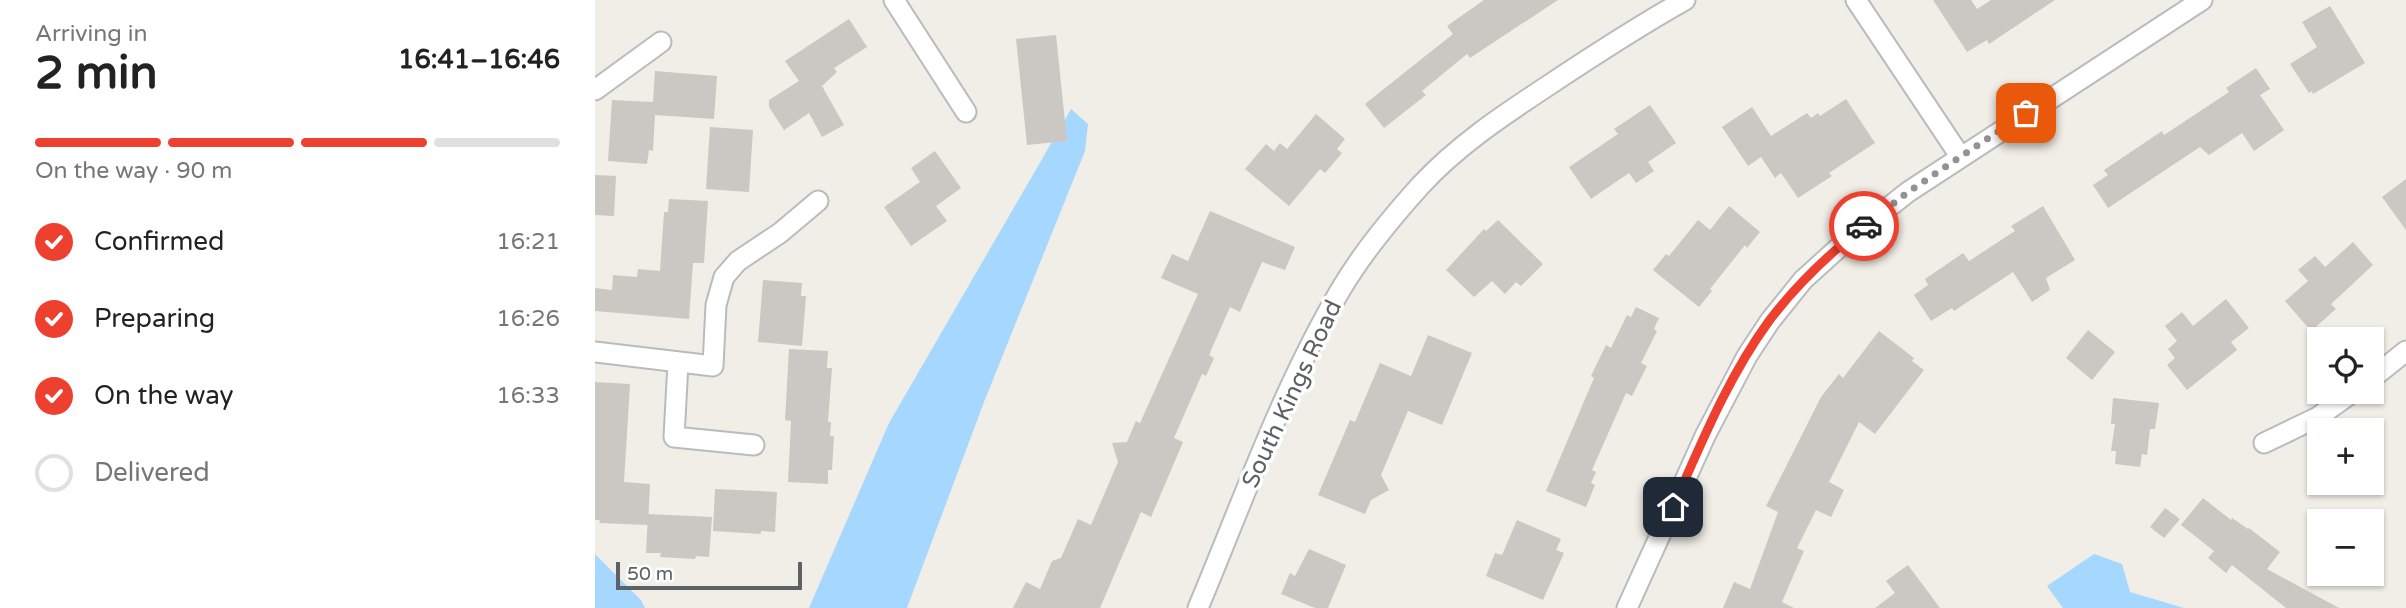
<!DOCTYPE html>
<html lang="en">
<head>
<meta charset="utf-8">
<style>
  body { margin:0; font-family:"Varela Round",sans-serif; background:#f6f6f6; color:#222; height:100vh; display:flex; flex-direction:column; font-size:26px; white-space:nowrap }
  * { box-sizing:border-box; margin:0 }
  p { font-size:23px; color:#767676 }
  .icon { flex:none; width:38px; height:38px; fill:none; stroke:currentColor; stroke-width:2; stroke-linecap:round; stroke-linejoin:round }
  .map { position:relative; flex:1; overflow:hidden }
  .drawer { display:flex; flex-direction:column; background:#fff; width:595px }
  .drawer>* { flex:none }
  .tools { position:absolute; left:1712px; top:327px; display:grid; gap:14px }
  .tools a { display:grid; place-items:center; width:77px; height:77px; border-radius:0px; background:#fff; box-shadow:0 2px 5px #0004; font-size:35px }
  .scale { position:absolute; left:21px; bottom:18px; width:186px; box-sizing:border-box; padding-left:7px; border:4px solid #5d6166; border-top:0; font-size:19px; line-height:24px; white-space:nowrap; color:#5d6166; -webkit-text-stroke:5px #fff; paint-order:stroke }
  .pin { position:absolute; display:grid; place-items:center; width:60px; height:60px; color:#fff; margin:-30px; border-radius:14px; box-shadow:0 4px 10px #0006 }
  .courier { position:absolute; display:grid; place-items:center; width:70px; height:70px; margin:-35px; border:5px solid #ed402f; border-radius:50%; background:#fff; color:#222; box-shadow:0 2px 9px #0007 }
  .overview em { font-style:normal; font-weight:700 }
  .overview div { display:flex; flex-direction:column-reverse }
  .overview { display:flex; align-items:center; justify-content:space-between; height:119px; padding:0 35px }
  h1 { font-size:46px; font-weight:700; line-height:52px }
  .bar { display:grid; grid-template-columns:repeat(4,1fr); gap:10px 7px; align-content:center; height:84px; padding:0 35px }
  .bar i { height:9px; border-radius:5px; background:#e0e0e0 }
  .bar .on { background:#ed402f }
  .bar p { grid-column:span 4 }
  ol { padding:0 35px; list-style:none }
  li { display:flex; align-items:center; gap:21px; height:77px }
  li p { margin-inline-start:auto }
  li .icon { padding:7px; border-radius:50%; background:#ed402f; color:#fff; stroke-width:4 }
  li:last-child { color:#767676 }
  li i { width:38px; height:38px; border:4px solid #e0e0e0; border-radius:50% }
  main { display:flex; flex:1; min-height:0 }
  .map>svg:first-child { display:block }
</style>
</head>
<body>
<main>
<section class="drawer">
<div class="overview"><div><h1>2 min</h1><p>Arriving in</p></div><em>16:41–16:46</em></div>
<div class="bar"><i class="on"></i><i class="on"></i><i class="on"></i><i></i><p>On the way · 90 m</p></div>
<ol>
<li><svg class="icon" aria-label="check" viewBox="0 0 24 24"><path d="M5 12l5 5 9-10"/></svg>Confirmed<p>16:21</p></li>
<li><svg class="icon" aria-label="check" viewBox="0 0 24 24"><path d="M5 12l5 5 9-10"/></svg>Preparing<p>16:26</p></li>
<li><svg class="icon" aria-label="check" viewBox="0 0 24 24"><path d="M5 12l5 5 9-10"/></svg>On the way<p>16:33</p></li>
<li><i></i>Delivered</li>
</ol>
</section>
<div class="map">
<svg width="1811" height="608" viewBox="0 0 1811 608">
  <rect width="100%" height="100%" fill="#f0eee6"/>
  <g fill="#a6d7ff">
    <polygon points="476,109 493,124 490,151 389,402 312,608 214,608 294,423"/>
    <polygon points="0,554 46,600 50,608 0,608"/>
    <polygon points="1499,554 1527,564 1535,592 1589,608 1468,608 1452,586"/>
  </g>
  <g fill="#cbc8c3">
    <polygon points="889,0 963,0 875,58 872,54 827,91 831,95 789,128 770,104 858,34 852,26"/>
    <polygon points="1338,0 1376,0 1382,9 1396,0 1460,0 1394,44 1392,40 1372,52"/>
    <polygon points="1735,6 1770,63 1718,94 1717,91 1714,93 1695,64 1722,47 1707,22"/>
    <polygon points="254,19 272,47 239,68 242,72 227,86 249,125 227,137 214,113 189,130 174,107 174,100 204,81 190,61"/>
    <polygon points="461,35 472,141 432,145 421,39"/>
    <polygon points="1661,68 1675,89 1665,95 1689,130 1659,151 1647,133 1614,155 1605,147 1513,208 1498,185 1513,175 1509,170 1567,131 1569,135 1634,92 1631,88"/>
    <polygon points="60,71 122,76 119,119 60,115 58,151 54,150 52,164 13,161 17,100 58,102"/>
    <polygon points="1251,99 1280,143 1234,173 1237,176 1203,198 1186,173 1180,178 1166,157 1153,166 1127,127 1157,107 1176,136 1212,113 1216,118 1223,113 1225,116"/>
    <polygon points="1055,105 1081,143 1053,162 1059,171 1041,183 1034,173 996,199 974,167 1023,134 1019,129"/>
    <polygon points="721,114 750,139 742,149 747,153 730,173 725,169 694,206 650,169 671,144 679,151 685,143 692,149"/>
    <polygon points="115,127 158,130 154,192 111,189"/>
    <polygon points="340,151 366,188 341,206 352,221 316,246 289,207 325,182 316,168"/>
    <polygon points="0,175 21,176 19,216 0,215"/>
    <polygon points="1811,179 1811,230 1787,197"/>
    <polygon points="74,199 113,201 109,263 98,263 94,319 0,311 0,288 17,290 18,275 42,277 43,269 65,271 69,212 73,212"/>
    <polygon points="1134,206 1165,232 1152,248 1150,245 1115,289 1117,291 1104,307 1058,270 1071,254 1074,256 1103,220 1115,230"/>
    <polygon points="1448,206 1480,260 1451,278 1455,290 1437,302 1418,272 1359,311 1357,308 1336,321 1319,295 1333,285 1330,279 1368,253 1374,261 1420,231 1416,226"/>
    <polygon points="615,211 700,247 690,270 667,262 645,312 635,307 614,355 619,358 611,376 607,374 579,438 588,442 565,496 556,517 546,512 505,608 418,608 431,582 445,589 457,561 466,558 483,519 496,525 523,462 517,443 532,442 541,421 545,423 603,294 566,278 577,254 593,261"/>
    <polygon points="903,220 948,264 926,286 921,282 910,294 897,281 879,297 851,270 889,229 891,231"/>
    <polygon points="1758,242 1778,265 1736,304 1741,309 1716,331 1690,301 1713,281 1703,270 1720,256 1730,267"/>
    <polygon points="168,280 207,283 206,296 211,296 207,346 163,342"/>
    <polygon points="1631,299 1654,328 1636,342 1642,350 1592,390 1572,365 1580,358 1573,349 1582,341 1570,326 1587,312 1598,326"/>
    <polygon points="1041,307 1064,318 1059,329 1062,331 1046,363 1052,366 1037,396 1031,393 997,470 1001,472 996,483 1000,485 991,507 951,491 999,378 996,376 1011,345 1016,348 1032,315 1036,317"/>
    <polygon points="1493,330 1520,352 1497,380 1471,358"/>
    <polygon points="1284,331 1319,358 1317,361 1329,370 1280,434 1264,422 1234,482 1249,490 1236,517 1221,510 1202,548 1209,551 1187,602 1199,608 1128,608 1139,582 1155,589 1183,512 1171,506 1226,397 1244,374 1248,378"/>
    <polygon points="833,335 877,353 847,425 813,411 786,475 794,490 776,500 770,514 723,495 755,420 760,422 785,363 816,376"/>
    <polygon points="194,349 233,351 232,368 237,368 233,422 236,422 235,436 239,436 237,470 233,470 233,484 193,482 196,421 190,420"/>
    <polygon points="0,382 35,384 29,482 55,484 53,525 4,523 5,520 0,520"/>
    <polygon points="1518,398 1564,403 1560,429 1555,429 1552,455 1547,454 1545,467 1520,464 1521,451 1516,451 1520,424 1516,424"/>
    <polygon points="120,489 182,492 180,532 166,531 166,534 118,531"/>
    <polygon points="1608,498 1636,520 1637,518 1653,529 1654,528 1685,552 1672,569 1744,608 1691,608 1637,565 1631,573 1613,558 1619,551 1586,525"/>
    <polygon points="1570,508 1585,519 1569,538 1555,527"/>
    <polygon points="53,514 117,517 114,557 101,556 100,559 65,557 66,553 51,553"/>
    <polygon points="922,520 966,539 961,550 969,553 948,600 891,576 900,553 907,555"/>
    <polygon points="714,549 751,565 733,608 720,608 686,594 695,573 700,576"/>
    <polygon points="1313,565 1345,608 1280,608 1300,593 1291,581"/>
  </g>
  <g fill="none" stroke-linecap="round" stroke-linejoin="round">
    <g stroke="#b8bbbf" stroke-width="23">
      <g id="minor">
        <polyline points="299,0 371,112"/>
        <polyline points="1261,0 1365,156"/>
        <polyline points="0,90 66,42"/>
        <polyline points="0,352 118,366 121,305 129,277 143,261 185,233 223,201"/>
        <polyline points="83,363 79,437 159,445"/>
        <polyline points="1776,379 1811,351"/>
        <polyline points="1669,443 1723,417 1758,392"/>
        <path d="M603,608C648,501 687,389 746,289C768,252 797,217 826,185C862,146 907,116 951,87C996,57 1042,27 1090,0"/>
        <polyline points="1032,608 1111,434 1152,356 1175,321 1208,280 1251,241 1313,192 1607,0"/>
      </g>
    </g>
    <use href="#minor" stroke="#fff" stroke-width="19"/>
  </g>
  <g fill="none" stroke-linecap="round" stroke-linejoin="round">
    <polyline stroke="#909293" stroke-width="7" stroke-dasharray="0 12.6" points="1269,226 1313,192 1431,113"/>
    <path stroke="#ed402f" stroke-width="9" d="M1078,507C1106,444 1133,377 1174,321C1201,285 1234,254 1269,226"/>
  </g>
  <g text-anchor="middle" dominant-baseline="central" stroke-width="7" stroke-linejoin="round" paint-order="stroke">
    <g font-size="24" fill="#5d6166" stroke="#fff">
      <text transform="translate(697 394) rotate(-65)">South Kings Road</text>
    </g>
  </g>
</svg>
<div class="tools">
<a><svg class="icon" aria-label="locate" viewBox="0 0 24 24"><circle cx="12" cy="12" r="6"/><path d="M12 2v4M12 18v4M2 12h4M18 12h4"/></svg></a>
<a>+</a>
<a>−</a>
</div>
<div class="scale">50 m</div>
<div class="pin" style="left:1431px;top:113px;background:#ea580c"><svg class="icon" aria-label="bag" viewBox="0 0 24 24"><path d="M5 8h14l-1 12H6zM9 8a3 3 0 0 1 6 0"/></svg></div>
<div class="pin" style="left:1078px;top:507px;background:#1f2937"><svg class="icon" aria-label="home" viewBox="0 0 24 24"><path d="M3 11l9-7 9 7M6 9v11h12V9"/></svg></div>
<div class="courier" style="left:1269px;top:226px"><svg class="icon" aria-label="car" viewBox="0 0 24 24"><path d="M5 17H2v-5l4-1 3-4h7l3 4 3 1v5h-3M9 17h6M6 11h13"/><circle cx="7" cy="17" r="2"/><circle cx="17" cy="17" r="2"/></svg></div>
</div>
</main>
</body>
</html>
